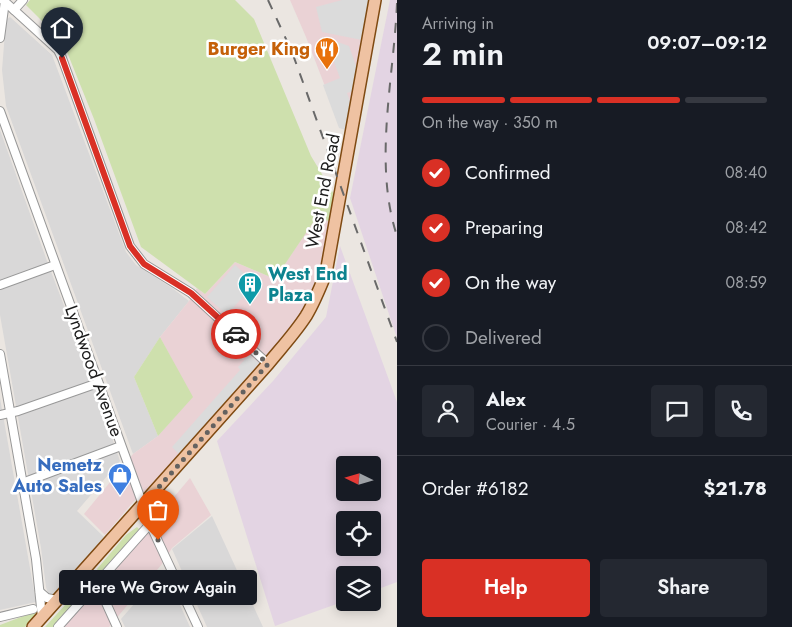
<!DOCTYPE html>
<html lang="en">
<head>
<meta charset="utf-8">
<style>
  body { margin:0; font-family:Jost,sans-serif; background:#242831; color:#f1f3f6; height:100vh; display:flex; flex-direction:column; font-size:19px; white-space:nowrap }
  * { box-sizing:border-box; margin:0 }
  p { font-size:16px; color:#9ea1a6 }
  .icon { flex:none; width:28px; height:28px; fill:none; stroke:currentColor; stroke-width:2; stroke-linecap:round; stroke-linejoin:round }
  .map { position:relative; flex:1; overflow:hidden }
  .details { display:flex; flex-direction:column; background:#171b24; width:395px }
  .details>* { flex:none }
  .needle { width:32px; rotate:275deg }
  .buttons { position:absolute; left:336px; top:456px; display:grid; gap:10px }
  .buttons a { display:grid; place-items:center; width:45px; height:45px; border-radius:5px; background:#171b24; box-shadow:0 2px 12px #0003; font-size:25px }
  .pin { position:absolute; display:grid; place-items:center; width:42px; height:42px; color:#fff; margin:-51px -21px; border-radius:50% 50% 50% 0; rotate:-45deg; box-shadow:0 0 5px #0007 }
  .pin .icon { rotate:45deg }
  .courier { position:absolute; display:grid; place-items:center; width:50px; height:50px; margin:-25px; border:4px solid #d93025; border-radius:50%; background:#fff; color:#222; box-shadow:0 1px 6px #0007 }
  .bubble { position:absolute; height:35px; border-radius:5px; background:#171b24; box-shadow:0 2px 12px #0003; font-size:16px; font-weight:600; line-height:35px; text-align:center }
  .head em { font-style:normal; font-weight:600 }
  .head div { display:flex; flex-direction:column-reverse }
  .head { display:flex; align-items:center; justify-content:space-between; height:85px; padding:0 25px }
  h1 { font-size:32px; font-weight:600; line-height:38px }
  .bar { display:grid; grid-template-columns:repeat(4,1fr); gap:8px 5px; align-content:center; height:60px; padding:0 25px }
  .bar i { height:6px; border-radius:4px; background:#363941 }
  .bar .active { background:#d93025 }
  .bar p { grid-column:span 4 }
  .line { display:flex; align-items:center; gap:12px; padding:0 25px; border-top:1px solid #363941 }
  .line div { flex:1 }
  .round { display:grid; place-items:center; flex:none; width:52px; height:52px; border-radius:5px; background:#242831 }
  ol { padding:0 25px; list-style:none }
  li { display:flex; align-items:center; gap:15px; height:55px }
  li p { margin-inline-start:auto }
  li .icon { padding:5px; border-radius:50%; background:#d93025; color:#fff; stroke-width:4 }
  li:last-child { color:#9ea1a6 }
  li i { width:28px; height:28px; border:2px solid #363941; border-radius:50% }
  .button { display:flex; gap:10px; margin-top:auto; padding:10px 25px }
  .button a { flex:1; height:58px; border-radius:5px; background:#d93025; color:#fff; font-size:20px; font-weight:600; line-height:58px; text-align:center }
  .button a+a { background:#242831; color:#f1f3f6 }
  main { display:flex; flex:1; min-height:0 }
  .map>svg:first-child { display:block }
</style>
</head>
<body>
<main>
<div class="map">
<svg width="397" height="627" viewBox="0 0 397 627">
  <rect width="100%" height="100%" fill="#ebe6e1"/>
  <g fill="#d9d8d8">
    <polygon points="10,17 52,55 126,252 136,265 172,288 189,301 160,337 134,377 158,436 133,454 6,106 2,70 6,20"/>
    <polygon points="0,130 47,261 92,379 120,461 77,511 104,537 55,594 52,594 48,593 46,587 41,548 0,315"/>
    <polygon points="0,398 36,602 0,610"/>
    <polygon points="212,516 263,627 207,627 172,549"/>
    <polygon points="164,570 190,627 125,627 121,619"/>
  </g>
  <g fill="#ead2d5">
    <polygon points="290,0 370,0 347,129 328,94 306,37"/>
    <polygon points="316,217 329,221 323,258 314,285 302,312 273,349 179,454 145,491 134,501 105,535 84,514 133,454 158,436 192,397 160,337 189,301 197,288 205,294 235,262 275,279"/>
    <polygon points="190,478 211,515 172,548 162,564 109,627 64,627"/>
  </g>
  <g fill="#e3d4e3" fill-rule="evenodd">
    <polygon points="390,0 397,0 397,338 350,198"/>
    <path d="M340,246L397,402V582L373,591L372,575H345V601L275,626L217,441L273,381L326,317ZM345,465H372V492H345ZM345,520H372V548H345Z"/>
  </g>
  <g fill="#cee0ad">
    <polygon points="30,0 235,0 254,19 311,156 334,194 329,221 316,218 275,279 235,262 205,294 141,247 94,119 63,42 26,5"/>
    <polygon points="160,337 193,397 158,436 134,377"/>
    <polygon points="137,527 140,530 101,574 99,573 97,569 126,535"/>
    <polygon points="88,580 91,582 92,584 55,627 45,627"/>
    <polygon points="37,611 37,614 25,627 0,627 0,625"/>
  </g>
  <g fill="#dbdbdb">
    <polygon points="342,0 369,0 362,40 322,32 316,7"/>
    <polygon points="323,37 349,46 357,69 353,91 347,93 351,104 346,130 339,128 323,85 340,78 327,43 321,45 319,39"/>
    <polygon points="235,265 255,283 227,315 207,297"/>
    <polygon points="249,355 259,363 229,398 179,454 172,447 240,370 238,367"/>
  </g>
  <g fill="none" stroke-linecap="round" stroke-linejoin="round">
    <g stroke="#989898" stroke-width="10">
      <g id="street">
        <polyline points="3,0 58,50 62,58 130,246 144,264 191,293 268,364"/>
        <polyline points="14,10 23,0"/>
        <polyline points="0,38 5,1"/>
        <polyline points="0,111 143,505 150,524 198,627"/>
        <polyline points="0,285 55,265"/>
        <polyline points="0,354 36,559 42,617"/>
        <polyline points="0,415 18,411 98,383"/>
        <polyline points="22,483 121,446"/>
        <polyline points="90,574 97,583 117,627"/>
        <polyline points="40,592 47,598 57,600"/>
        <polyline points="0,617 33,609"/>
        <polyline points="58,627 150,524"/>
      </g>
    </g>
    <g stroke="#7f4a12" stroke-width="14">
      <path id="primary" d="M33,627L268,364C281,348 295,333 306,316C314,303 320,288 326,273L375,0"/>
    </g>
    <use href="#street" stroke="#fff" stroke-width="8"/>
    <use href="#primary" stroke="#efc2a2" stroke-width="11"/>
    <g stroke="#696969" stroke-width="2" stroke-dasharray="10 10" stroke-linecap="butt">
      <polyline points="268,0 292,52 397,342"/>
      <path d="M397,3C394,78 373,163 397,236"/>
    </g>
  </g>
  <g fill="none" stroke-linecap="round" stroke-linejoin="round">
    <polyline stroke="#646260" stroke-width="5" stroke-dasharray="0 9" points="158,540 143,505 268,364 236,334"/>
    <polyline stroke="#d93025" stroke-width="6" points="62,58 130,246 144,264 191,293 236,334"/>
  </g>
  <defs>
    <g id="restaurant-pin" transform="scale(1.25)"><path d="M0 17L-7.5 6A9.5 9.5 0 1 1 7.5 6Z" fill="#e8710a" stroke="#fff"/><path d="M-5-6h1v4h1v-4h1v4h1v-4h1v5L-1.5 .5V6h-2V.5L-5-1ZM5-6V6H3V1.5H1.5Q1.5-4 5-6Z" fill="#fff"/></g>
    <g id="building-pin" transform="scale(1.25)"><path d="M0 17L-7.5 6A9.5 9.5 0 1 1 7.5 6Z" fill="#0f9aa8" stroke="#fff"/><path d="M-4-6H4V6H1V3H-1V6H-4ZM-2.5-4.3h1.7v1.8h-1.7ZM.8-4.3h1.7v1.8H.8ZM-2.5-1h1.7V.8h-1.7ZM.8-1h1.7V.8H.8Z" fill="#fff"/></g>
    <g id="shop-pin" transform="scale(1.25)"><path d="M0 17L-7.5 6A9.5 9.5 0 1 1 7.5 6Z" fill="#3f7fe0" stroke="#fff"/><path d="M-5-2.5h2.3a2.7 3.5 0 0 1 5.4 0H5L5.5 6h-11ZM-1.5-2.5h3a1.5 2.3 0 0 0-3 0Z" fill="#fff"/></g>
  </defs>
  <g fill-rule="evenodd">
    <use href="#restaurant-pin" x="327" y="49"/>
    <use href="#building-pin" x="250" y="284"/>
    <use href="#shop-pin" x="120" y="475"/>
  </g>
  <g text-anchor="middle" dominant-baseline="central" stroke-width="5" stroke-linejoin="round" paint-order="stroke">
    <g font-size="18" font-weight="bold" fill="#c56008" stroke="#fff" text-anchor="end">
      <text x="310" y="49">Burger King</text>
    </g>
    <g font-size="18" fill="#1b1b1b" stroke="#fff">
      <text transform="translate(323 191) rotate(-79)">West End Road</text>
      <text transform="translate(94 371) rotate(70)">Lyndwood Avenue</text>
    </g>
    <g font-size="18" font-weight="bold" fill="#0d838f" stroke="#fff" text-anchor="start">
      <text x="268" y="274">West End<tspan x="268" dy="21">Plaza</tspan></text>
    </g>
    <g font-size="18" font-weight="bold" fill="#366cbe" stroke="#fff" text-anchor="end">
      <text x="102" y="465">Nemetz<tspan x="102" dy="21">Auto Sales</tspan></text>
    </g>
  </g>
</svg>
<div class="buttons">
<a><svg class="needle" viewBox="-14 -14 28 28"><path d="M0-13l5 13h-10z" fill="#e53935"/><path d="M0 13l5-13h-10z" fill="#9ea1a6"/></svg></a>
<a><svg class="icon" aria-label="locate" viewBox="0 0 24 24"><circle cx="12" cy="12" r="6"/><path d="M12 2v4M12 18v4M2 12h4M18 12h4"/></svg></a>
<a><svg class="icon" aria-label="layers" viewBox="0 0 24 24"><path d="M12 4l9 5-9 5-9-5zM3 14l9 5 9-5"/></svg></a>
</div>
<div class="pin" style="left:158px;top:540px;background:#ea580c"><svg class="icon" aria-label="bag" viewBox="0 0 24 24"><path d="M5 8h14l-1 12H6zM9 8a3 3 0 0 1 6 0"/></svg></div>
<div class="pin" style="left:62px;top:58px;background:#1f2937"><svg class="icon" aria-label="home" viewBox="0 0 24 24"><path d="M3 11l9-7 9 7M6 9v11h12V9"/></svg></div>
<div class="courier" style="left:236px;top:334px"><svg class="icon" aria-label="car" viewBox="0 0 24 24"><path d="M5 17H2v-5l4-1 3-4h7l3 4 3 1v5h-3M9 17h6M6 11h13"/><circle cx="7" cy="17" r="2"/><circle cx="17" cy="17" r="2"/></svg></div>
<div class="bubble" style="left:59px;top:570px;width:198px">Here We Grow Again</div>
</div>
<section class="details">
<div class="head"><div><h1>2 min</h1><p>Arriving in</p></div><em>09:07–09:12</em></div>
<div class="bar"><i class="active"></i><i class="active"></i><i class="active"></i><i></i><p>On the way · 350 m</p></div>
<ol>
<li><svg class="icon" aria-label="check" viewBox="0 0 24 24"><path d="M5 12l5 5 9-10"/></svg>Confirmed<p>08:40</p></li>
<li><svg class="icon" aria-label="check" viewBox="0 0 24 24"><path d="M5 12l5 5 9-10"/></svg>Preparing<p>08:42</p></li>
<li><svg class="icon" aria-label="check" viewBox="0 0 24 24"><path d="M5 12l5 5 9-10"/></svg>On the way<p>08:59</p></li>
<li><i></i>Delivered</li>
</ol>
<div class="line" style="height:90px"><a class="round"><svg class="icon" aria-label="person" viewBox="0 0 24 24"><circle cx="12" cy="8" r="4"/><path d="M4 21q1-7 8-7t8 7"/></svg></a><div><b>Alex</b><p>Courier · 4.5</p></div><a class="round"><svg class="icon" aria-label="chat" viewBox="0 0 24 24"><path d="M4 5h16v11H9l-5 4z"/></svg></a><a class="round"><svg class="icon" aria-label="phone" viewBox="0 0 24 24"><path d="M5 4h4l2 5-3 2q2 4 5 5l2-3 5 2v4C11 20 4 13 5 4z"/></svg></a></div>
<div class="line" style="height:65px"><div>Order #6182</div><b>$21.78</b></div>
<div class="button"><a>Help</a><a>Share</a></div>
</section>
</main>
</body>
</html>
